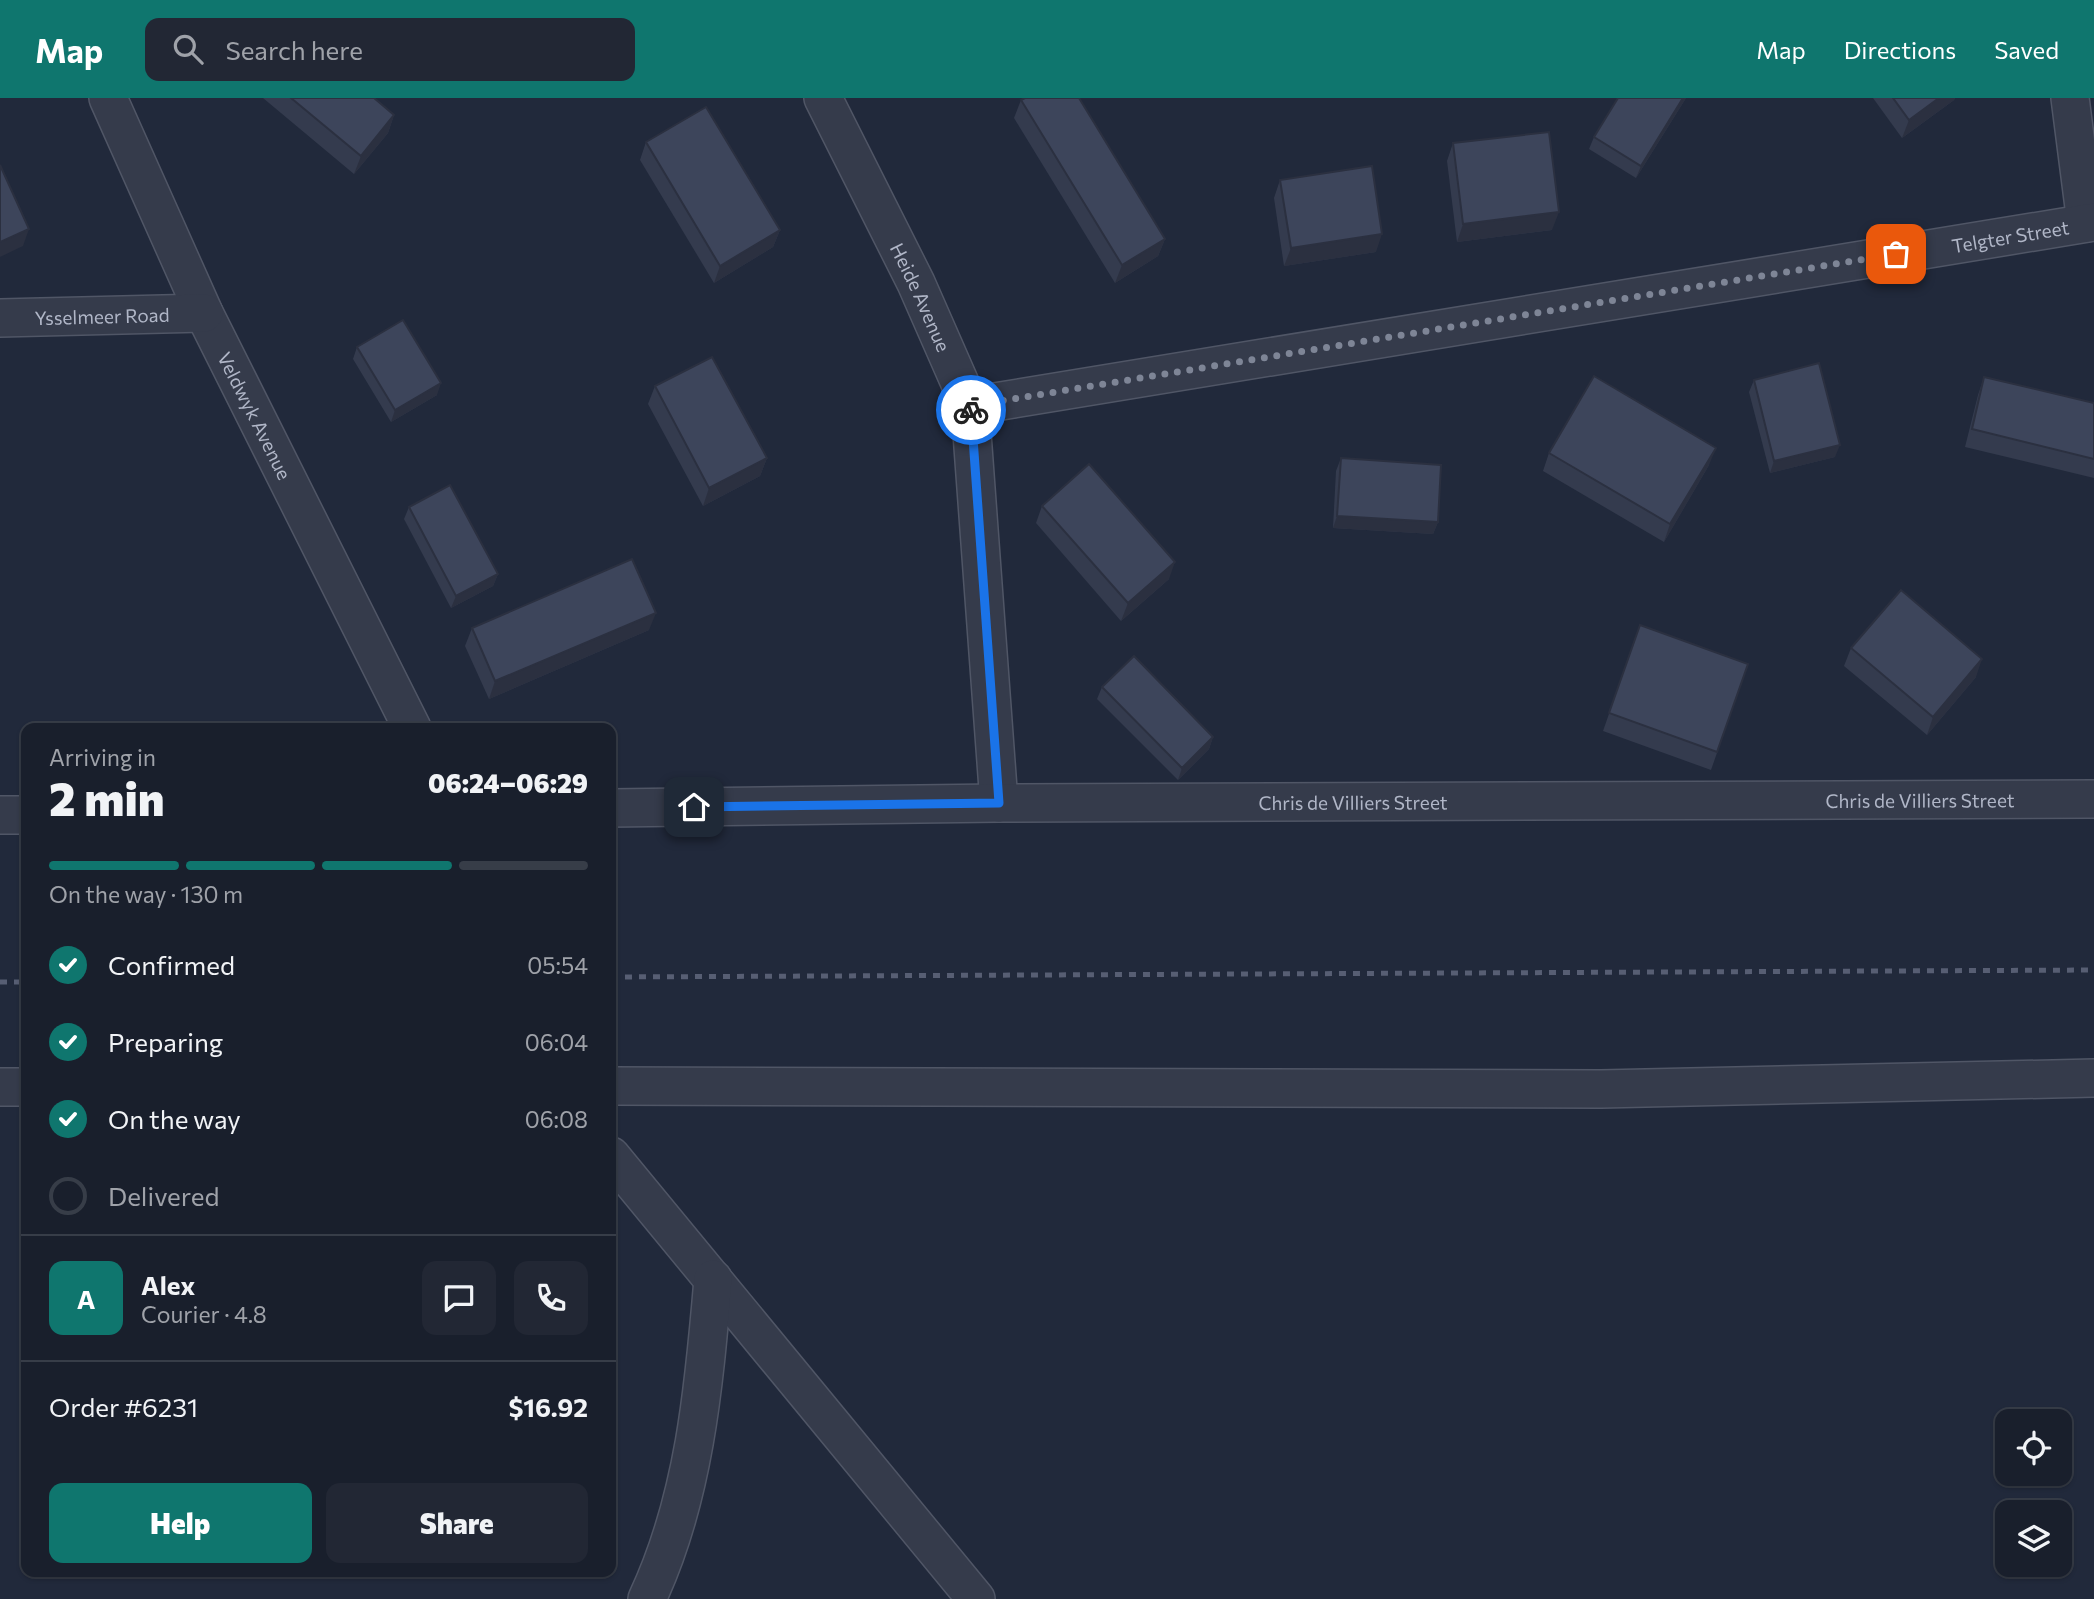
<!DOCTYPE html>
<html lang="en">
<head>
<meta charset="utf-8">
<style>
  body { margin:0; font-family:Commissioner,sans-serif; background:#222734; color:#f1f3f6; height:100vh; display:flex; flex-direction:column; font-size:26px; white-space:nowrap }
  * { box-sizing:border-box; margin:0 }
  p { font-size:23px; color:#9fa2a9 }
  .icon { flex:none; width:38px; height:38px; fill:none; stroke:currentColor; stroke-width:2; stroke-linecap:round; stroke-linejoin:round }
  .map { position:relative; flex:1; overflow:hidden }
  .panel { position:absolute; left:21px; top:625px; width:595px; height:854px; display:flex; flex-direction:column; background:#191f2c; border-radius:14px; box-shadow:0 2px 5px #0004,0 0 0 2px #373d48 }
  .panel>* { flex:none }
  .buttons { position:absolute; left:1995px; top:1311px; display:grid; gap:14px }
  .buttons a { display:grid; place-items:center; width:77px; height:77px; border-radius:14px; background:#191f2c; box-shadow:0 2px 5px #0004,0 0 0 2px #373d48; font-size:35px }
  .pin { position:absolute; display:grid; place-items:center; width:60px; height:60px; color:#fff; margin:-30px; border-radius:14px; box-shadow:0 4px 10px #0006 }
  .courier { position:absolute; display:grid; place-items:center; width:70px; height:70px; margin:-35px; border:5px solid #1a73e8; border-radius:50%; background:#fff; color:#222; box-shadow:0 2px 9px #0007 }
  .overview em { font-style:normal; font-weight:800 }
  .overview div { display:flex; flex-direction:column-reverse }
  .overview { display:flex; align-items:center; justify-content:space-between; height:119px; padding:0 28px }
  h1 { font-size:46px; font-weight:800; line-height:52px }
  .bar { display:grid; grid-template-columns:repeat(4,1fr); gap:10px 7px; align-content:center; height:84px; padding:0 28px }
  .bar i { height:9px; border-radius:5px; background:#373d48 }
  .bar .on { background:#0f766e }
  .bar p { grid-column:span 4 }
  .line { display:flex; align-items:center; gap:18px; padding:0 28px; border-top:2px solid #373d48 }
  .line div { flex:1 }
  .round { display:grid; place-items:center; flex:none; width:74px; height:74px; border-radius:14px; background:#222734 }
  ol { padding:0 28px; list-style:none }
  li { display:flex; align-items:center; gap:21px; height:77px }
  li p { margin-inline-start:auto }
  li .icon { padding:7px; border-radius:50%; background:#0f766e; color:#fff; stroke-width:4 }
  li:last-child { color:#9fa2a9 }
  li i { width:38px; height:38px; border:4px solid #373d48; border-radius:50% }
  .action { display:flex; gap:14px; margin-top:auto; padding:14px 28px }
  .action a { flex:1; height:80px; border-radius:14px; background:#0f766e; color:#fff; font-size:28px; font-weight:800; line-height:80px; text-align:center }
  .action a+a { background:#222734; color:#f1f3f6 }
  header { display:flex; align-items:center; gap:42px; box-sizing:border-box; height:98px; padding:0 35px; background:#0f766e; color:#fff }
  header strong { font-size:33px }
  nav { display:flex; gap:38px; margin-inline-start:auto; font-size:24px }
  .search { width:490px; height:63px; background:#222734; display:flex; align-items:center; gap:18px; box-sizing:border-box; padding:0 24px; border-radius:14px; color:#9fa2a9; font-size:26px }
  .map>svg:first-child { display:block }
</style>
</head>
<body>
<header>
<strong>Map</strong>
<div class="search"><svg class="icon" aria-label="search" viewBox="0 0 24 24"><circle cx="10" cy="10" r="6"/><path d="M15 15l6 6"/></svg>Search here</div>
<nav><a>Map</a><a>Directions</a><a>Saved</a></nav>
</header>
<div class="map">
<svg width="2094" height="1501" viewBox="0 0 2094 1501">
  <rect width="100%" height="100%" fill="#21293b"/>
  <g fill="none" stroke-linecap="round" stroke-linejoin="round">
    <g stroke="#505666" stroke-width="40">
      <g id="minor">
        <path id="s1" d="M108,0L204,215L412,630"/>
        <path id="s2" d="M823,0L916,185L970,308L999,705"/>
        <polyline points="2070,0 2086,125"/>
        <path id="s3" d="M0,220L204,215"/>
        <path id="s4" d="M970,308L2094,124"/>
        <path id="s5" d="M611,710L999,705L2094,701"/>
        <polyline points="0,717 26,717"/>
        <polyline points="611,988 1601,991 2094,980"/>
        <polyline points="0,989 26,989"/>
        <polyline points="611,1058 976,1501"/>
        <path d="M647,1501C694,1401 704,1290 713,1181"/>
      </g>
    </g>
    <use href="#minor" stroke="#353b4b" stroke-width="37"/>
    <g stroke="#575e73" stroke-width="5" stroke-dasharray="7 7" stroke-linecap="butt">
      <polyline points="611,879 2094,872"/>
      <polyline points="0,884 26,884"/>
    </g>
  </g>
  <g fill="#343b4e">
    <polygon points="263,0 374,0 394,17 388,35 354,76"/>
    <polygon points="1686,0 1636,80 1589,51 1594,39"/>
    <polygon points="1873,0 1955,0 1954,2 1902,40"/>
    <polygon points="1021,2 1165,141 1158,158 1115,185 1014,20"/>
    <polygon points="646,44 780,132 773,149 714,185 640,62"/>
    <polygon points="1453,45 1552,132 1457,144 1447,63"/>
    <polygon points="1280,82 1376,154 1284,168 1274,100"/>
    <polygon points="357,249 437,297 391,324 353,261"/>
    <polygon points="1984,279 2094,305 2094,380 1965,349 1978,297"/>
    <polygon points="1754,282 1835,359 1770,375 1749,294"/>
    <polygon points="655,288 767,360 760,378 703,408 648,306"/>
    <polygon points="1549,355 1709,367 1664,444 1543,373"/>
    <polygon points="1341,360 1438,424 1433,436 1333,430 1336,373"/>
    <polygon points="1042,408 1169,481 1121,523 1036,425"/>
    <polygon points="409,409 498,476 493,488 451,510 404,421"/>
    <polygon points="1640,527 1748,566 1711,672 1603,633"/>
    <polygon points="472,530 649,532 489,601 465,548"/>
    <polygon points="1851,550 1976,579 1927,637 1844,568"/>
    <polygon points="1102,589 1213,639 1209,651 1178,682 1097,601"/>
  </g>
  <g fill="#2b3040">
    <polygon points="1683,0 1686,0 1636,80 1641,68"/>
    <polygon points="1939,0 1955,0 1954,2 1902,40 1909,22"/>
    <polygon points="394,17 388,35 354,76 361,58"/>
    <polygon points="1559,114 1552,132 1457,144 1463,126"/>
    <polygon points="29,131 23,148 0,159 0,144"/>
    <polygon points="780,132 773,149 714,185 720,168"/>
    <polygon points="1382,136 1376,154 1284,168 1291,150"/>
    <polygon points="1165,141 1158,158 1115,185 1122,167"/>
    <polygon points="441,285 437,297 391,324 395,312"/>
    <polygon points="1840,347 1835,359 1770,375 1774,363"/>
    <polygon points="1716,350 1709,367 1664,444 1670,426"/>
    <polygon points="767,360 760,378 703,408 709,390"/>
    <polygon points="1337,418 1438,424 1433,436 1333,430"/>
    <polygon points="1175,464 1169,481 1121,523 1128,505"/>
    <polygon points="498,476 493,488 451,510 456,498"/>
    <polygon points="656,515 649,532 489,601 495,583"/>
    <polygon points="1982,561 1976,579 1927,637 1933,619"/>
    <polygon points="1213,639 1209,651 1178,682 1182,670"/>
  </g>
  <g fill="#3d455b" stroke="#2b3040" stroke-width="2">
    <polygon points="291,0 374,0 394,17 361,58"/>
    <polygon points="1025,0 1079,0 1165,141 1122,167 1021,2"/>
    <polygon points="1618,0 1683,0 1641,68 1594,39"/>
    <polygon points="1893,0 1939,0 1909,22"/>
    <polygon points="706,9 780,132 720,168 646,44"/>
    <polygon points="1549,34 1559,114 1463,126 1453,45"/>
    <polygon points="0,67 29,131 0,144"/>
    <polygon points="1372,68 1382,136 1291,150 1280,82"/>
    <polygon points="403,222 441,285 395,312 357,249"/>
    <polygon points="712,259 767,360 709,390 655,288"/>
    <polygon points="1819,265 1840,347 1774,363 1754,282"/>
    <polygon points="1594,278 1716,350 1670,426 1549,355"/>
    <polygon points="1984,279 2094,305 2094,361 1972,331"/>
    <polygon points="1341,360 1441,367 1438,424 1337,418"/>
    <polygon points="1089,366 1175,464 1128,505 1042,408"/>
    <polygon points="450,387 498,476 456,498 409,409"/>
    <polygon points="632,461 656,515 495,583 472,530"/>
    <polygon points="1901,492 1982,561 1933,619 1851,550"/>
    <polygon points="1640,527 1748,566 1717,654 1609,615"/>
    <polygon points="1134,558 1213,639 1182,670 1102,589"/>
  </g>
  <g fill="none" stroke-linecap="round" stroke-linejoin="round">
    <polyline stroke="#7e8596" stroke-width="7" stroke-dasharray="0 12.6" points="971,312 970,308 1896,156"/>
    <polyline stroke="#1a73e8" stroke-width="9" points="694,709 999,705 971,312"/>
  </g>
  <g text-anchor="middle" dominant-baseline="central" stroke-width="5" stroke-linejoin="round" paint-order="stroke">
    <g font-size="19" fill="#b0b6c7" stroke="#1b2030">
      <text stroke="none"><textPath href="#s4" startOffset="1054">Telgter Street</textPath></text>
      <text stroke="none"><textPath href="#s2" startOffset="222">Heide Avenue</textPath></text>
      <text stroke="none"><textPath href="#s3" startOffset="102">Ysselmeer Road</textPath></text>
      <text stroke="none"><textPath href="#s1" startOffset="350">Veldwyk Avenue</textPath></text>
      <text stroke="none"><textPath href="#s5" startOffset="1309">Chris de Villiers Street</textPath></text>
      <text stroke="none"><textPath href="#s5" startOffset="742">Chris de Villiers Street</textPath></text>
    </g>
  </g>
</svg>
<div class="buttons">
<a><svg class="icon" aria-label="locate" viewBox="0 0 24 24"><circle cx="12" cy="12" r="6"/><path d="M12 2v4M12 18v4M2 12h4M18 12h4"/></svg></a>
<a><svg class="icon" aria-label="layers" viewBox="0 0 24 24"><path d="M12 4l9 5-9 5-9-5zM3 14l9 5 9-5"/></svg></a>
</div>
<div class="pin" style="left:1896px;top:156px;background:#ea580c"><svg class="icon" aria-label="bag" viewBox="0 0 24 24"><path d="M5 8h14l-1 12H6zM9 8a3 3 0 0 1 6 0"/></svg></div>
<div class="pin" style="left:694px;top:709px;background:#1f2937"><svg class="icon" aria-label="home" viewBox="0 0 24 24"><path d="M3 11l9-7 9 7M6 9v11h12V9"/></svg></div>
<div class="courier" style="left:971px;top:312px"><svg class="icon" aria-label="bike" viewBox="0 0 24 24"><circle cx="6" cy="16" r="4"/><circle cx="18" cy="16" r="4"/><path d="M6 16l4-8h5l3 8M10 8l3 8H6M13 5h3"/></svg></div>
<section class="panel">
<div class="overview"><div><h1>2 min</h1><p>Arriving in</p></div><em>06:24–06:29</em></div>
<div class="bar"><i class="on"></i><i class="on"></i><i class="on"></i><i></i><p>On the way · 130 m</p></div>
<ol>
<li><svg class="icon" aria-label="check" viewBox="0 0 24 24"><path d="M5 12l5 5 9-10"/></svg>Confirmed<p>05:54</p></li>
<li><svg class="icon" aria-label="check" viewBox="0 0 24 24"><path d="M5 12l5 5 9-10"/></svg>Preparing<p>06:04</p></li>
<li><svg class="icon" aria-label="check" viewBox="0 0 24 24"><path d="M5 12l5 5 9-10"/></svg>On the way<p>06:08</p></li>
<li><i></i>Delivered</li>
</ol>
<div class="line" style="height:126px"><b class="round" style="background:#0f766e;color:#fff">A</b><div><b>Alex</b><p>Courier · 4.8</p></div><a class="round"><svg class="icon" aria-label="chat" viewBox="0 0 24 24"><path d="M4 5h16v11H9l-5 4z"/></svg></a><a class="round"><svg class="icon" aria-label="phone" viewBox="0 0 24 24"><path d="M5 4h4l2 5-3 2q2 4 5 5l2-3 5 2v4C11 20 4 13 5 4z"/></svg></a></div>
<div class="line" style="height:91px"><div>Order #6231</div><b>$16.92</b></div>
<div class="action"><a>Help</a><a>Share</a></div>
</section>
</div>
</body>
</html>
